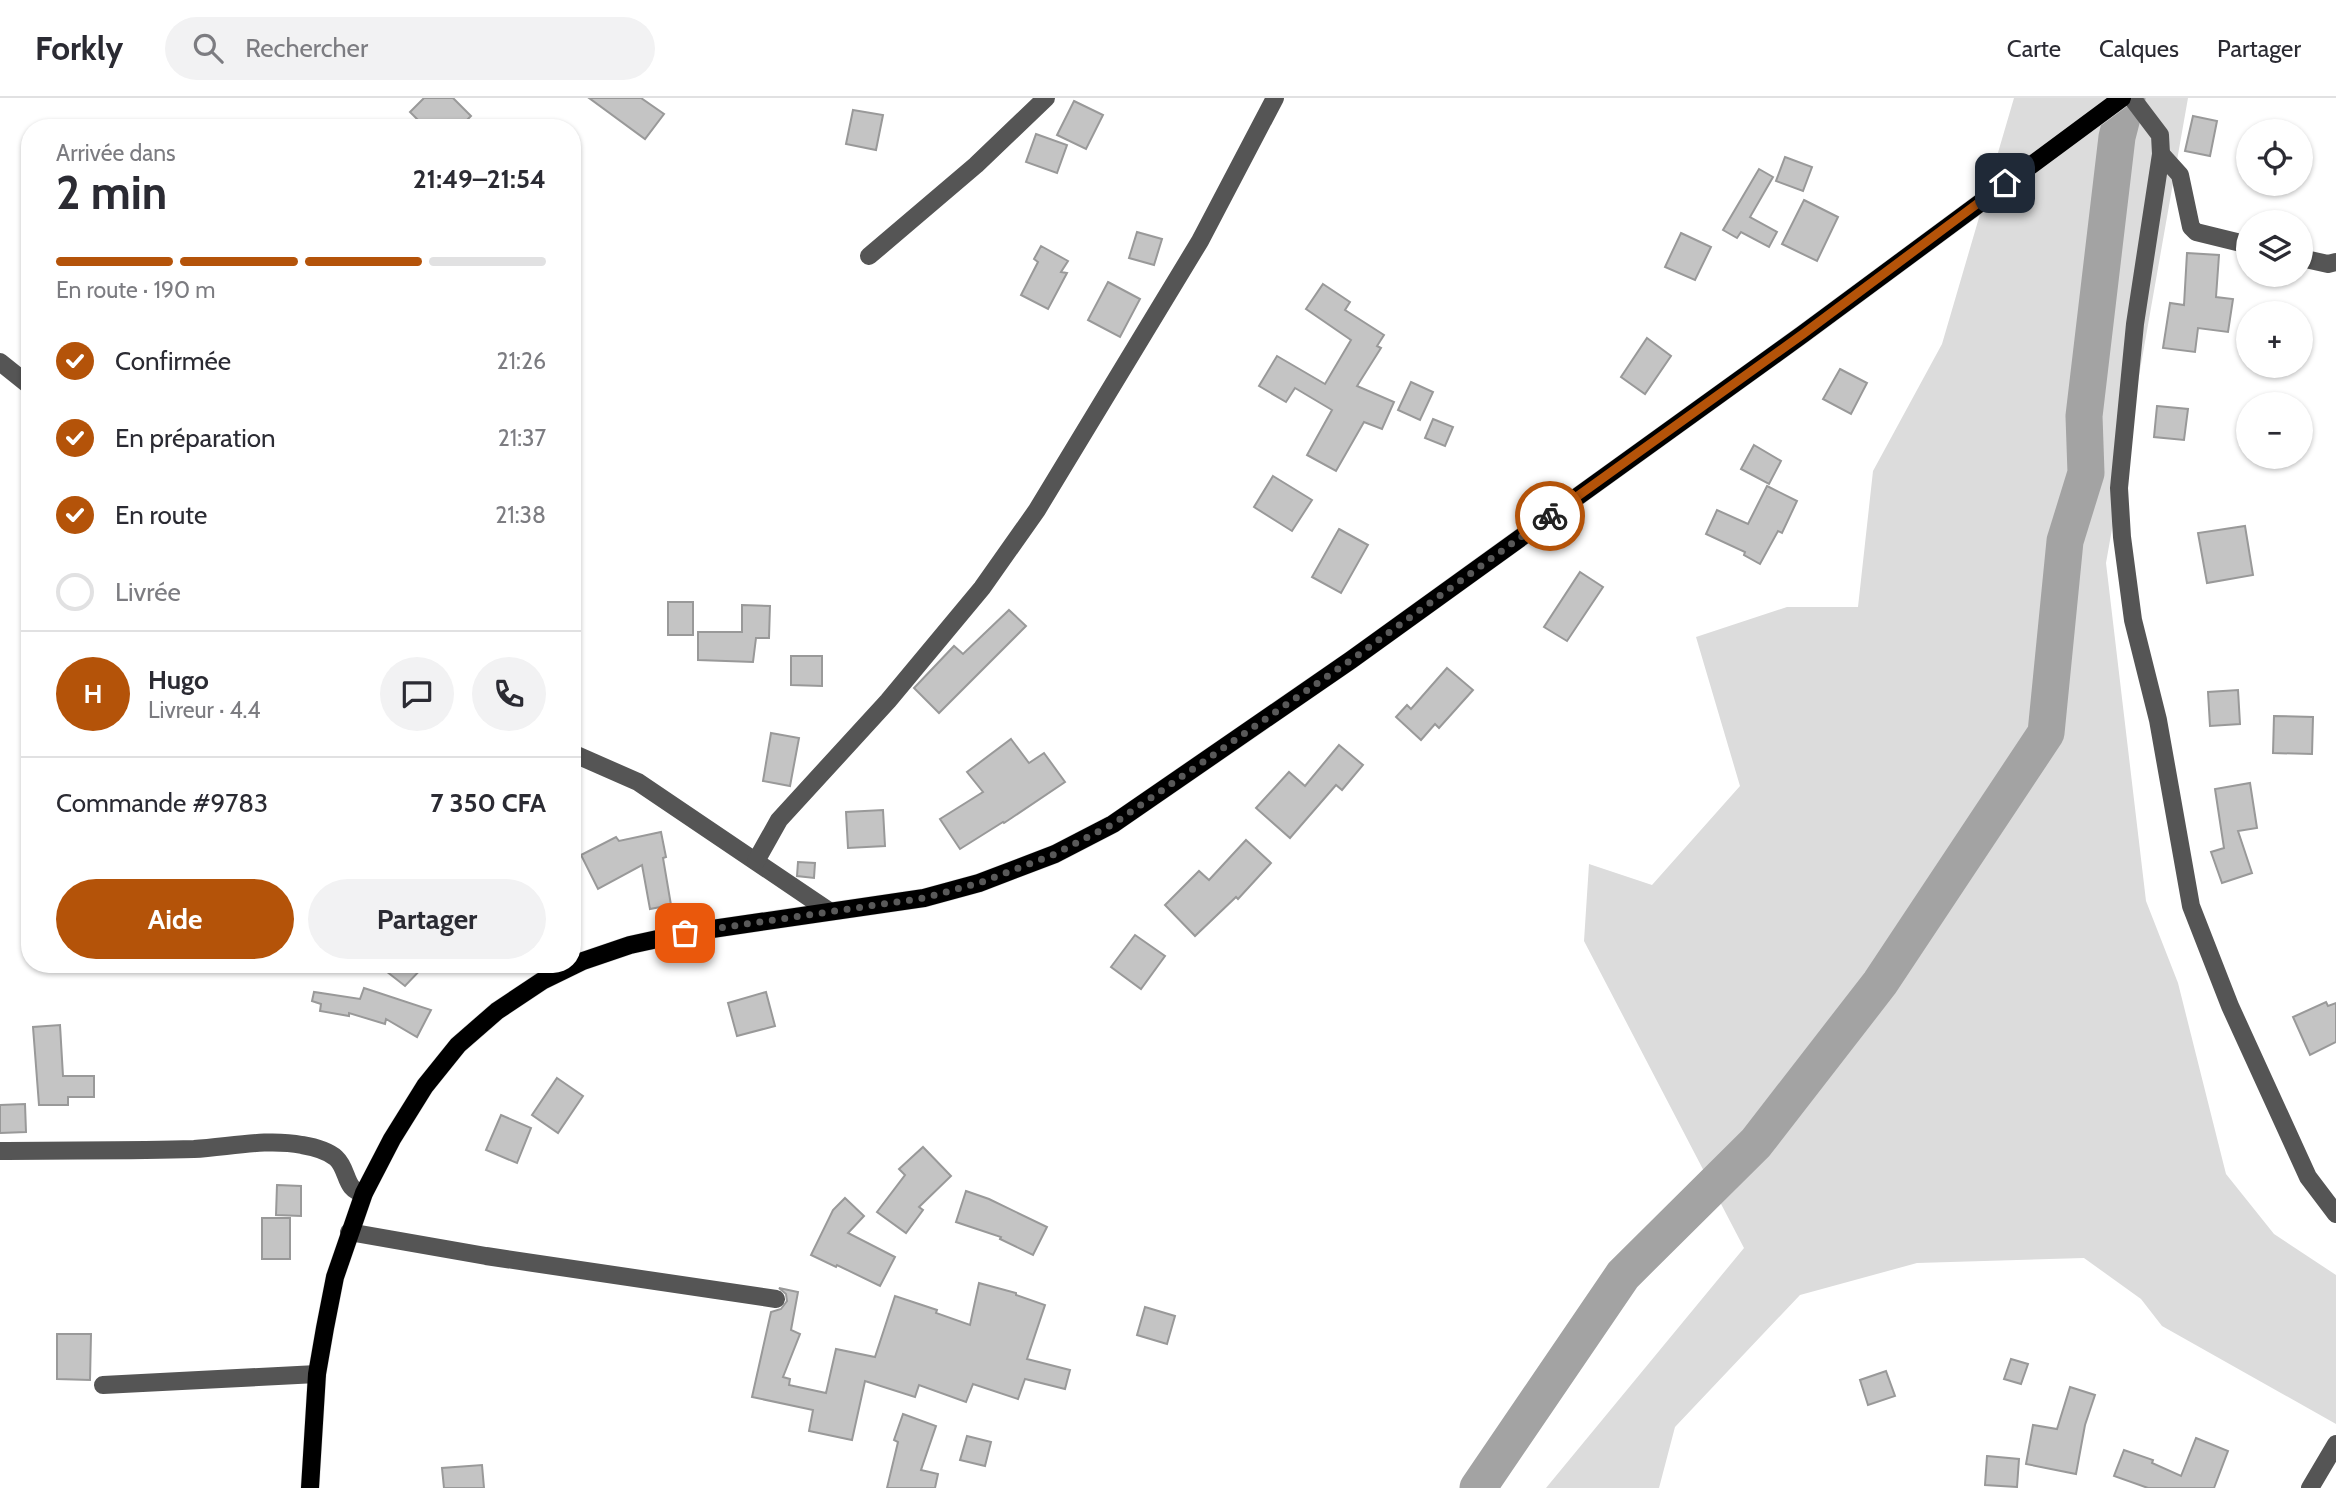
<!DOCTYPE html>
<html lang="fr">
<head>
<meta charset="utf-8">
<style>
  body { margin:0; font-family:Cabin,sans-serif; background:#f2f2f3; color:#2b2b33; height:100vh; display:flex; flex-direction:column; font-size:26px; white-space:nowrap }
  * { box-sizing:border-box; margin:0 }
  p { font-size:23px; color:#7c7c81 }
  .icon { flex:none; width:38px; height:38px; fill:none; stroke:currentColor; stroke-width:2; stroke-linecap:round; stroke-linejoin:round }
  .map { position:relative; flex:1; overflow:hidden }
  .side { position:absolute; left:21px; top:21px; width:560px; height:854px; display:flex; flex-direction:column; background:#fff; border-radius:28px; box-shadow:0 2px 5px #0004 }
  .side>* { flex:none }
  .buttons { position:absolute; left:2236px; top:21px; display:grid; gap:14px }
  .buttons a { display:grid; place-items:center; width:77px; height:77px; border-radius:50%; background:#fff; box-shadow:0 2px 5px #0004; font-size:35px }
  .pin { position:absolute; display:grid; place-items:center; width:60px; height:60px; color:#fff; margin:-30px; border-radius:14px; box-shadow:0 4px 10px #0006 }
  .courier { position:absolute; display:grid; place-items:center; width:70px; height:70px; margin:-35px; border:5px solid #b45309; border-radius:50%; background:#fff; color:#222; box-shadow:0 2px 9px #0007 }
  .overview em { font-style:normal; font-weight:700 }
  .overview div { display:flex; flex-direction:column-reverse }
  .overview { display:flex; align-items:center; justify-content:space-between; height:119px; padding:0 35px }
  h1 { font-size:46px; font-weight:700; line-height:52px }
  .bar { display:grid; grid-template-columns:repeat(4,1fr); gap:10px 7px; align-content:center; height:84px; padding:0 35px }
  .bar i { height:9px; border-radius:5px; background:#e1e1e2 }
  .bar .current { background:#b45309 }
  .bar p { grid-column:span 4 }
  .line { display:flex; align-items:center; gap:18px; padding:0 35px; border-top:2px solid #e1e1e2 }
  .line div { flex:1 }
  .round { display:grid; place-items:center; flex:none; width:74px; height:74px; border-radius:37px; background:#f2f2f3 }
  ol { padding:0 35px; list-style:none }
  li { display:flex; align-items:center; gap:21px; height:77px }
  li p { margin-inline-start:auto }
  li .icon { padding:7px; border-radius:50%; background:#b45309; color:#fff; stroke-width:4 }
  li:last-child { color:#7c7c81 }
  li i { width:38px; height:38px; border:4px solid #e1e1e2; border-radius:50% }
  .action { display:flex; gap:14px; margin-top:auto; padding:14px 35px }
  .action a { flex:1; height:80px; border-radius:42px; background:#b45309; color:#fff; font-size:28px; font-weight:700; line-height:80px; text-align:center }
  .action a+a { background:#f2f2f3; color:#2b2b33 }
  header { display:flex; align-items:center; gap:42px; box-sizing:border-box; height:98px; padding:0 35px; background:#fff; border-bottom:2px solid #e1e1e2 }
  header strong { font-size:33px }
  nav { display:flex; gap:38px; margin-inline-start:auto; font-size:24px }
  .search { width:490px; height:63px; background:#f2f2f3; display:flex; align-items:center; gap:18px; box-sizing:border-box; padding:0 24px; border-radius:38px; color:#7c7c81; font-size:26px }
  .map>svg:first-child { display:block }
</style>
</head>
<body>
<header>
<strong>Forkly</strong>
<div class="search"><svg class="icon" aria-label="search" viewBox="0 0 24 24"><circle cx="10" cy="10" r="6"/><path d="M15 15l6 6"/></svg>Rechercher</div>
<nav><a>Carte</a><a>Calques</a><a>Partager</a></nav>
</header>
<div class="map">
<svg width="2336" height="1390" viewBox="0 0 2336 1390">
  <rect width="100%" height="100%" fill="#fff"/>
  <polygon fill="#dcdcdc" points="2014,0 2188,0 2106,465 2146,803 2178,885 2226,1076 2274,1136 2336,1177 2336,1326 2162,1228 2141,1201 2084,1160 1917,1165 1800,1197 1675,1329 1659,1390 1546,1390 1744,1150 1584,843 1589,766 1652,787 1740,688 1696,539 1787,509 1858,509 1873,373 1942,246"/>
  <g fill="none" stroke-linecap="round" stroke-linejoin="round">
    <polyline stroke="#a3a3a3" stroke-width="37" points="1478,1390 1623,1177 1756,1045 1880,885 2046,635 2065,443 2086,375 2084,318 2117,39 2127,0"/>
  </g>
  <g fill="#c4c4c4" stroke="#999" stroke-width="2">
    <polygon points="424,0 453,0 471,18 459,30 426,30 410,14"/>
    <polygon points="589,0 641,0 664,16 645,41"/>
    <polygon points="1074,3 1103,17 1086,51 1057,37"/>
    <polygon points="853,12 883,17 876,52 846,46"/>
    <polygon points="2193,18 2217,23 2210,58 2185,53"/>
    <polygon points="1036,36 1067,47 1057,75 1026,64"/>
    <polygon points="1785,59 1812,69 1803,93 1776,83"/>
    <polygon points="1759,71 1773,79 1750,119 1777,134 1769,149 1741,134 1737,140 1723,132"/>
    <polygon points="1804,102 1838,119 1817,163 1782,146"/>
    <polygon points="1137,134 1162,141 1154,167 1129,160"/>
    <polygon points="1681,135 1711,149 1695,182 1665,169"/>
    <polygon points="1041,148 1068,163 1061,174 1067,175 1048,211 1021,197 1038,164 1034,161"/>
    <polygon points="2187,155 2219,157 2216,199 2233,201 2228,234 2198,230 2195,254 2163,250 2170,205 2184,207"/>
    <polygon points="1108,184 1140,201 1120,239 1088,222"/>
    <polygon points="1323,186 1350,204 1345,212 1384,237 1377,248 1381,250 1357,288 1394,304 1382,331 1364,324 1336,373 1307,357 1332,312 1295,290 1286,304 1259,288 1277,258 1325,286 1351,242 1306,211"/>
    <polygon points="1647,240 1671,258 1645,296 1621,279"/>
    <polygon points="1840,271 1867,285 1851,316 1823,301"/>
    <polygon points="1411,284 1433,294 1420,322 1398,312"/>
    <polygon points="2157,308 2188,311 2184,342 2154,339"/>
    <polygon points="1433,321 1453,329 1445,348 1425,340"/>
    <polygon points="1754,347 1781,363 1769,386 1741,371"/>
    <polygon points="1273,378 1312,402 1292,433 1254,409"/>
    <polygon points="1767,388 1797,403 1782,435 1778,433 1760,466 1744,457 1745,454 1706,436 1717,412 1748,426"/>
    <polygon points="2245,428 2253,477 2207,485 2198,435"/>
    <polygon points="1339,431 1368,447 1341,495 1312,479"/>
    <polygon points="1580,474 1603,489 1567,543 1544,529"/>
    <rect x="668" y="504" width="25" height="33"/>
    <polygon points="742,507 770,508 769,540 756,540 753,564 698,562 698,534 742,534"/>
    <polygon points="1009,512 1026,528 939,615 914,590 954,548 963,556"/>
    <polygon points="791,558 822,558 822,588 791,587"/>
    <polygon points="1447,570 1473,592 1439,630 1435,626 1421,642 1396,619 1407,607 1411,611"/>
    <polygon points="2238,592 2240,626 2210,628 2208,594"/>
    <polygon points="2274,618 2313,619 2312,656 2273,655"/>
    <polygon points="771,635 799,640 790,688 763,683"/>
    <polygon points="1011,641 1029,665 1044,655 1065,684 1004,725 1003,724 960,751 940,721 983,694 967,674"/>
    <polygon points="1339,647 1363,667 1342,692 1336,687 1290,740 1256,710 1289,674 1305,688"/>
    <polygon points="2250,685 2257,730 2238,733 2252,775 2222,785 2211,754 2224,750 2215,691"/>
    <polygon points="883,712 885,748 848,750 846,714"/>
    <polygon points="661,734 666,759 663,760 671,807 650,811 642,767 598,791 581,757 616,739 619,743"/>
    <polygon points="1246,742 1271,765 1238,801 1236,799 1195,838 1165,807 1199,773 1209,782"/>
    <polygon points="798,764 815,765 814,780 797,778"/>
    <polygon points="1135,837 1165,858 1141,891 1111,869"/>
    <polygon points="377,866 426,866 405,888"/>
    <polygon points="364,890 431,912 417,939 386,921 385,926 349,915 349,918 320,913 321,906 312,903 314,894 360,901"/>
    <polygon points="766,894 775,928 737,938 728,905"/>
    <polygon points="2326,904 2328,908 2336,905 2336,944 2310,957 2293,919"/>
    <polygon points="60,927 63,978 94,978 94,999 68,999 68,1007 39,1007 33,929"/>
    <polygon points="557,980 583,998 558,1035 532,1017"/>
    <polygon points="25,1006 26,1034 0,1035 0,1007"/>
    <polygon points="501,1017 531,1030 517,1065 486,1052"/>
    <polygon points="923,1049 951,1078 919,1109 923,1112 906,1135 877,1114 905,1077 899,1071"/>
    <polygon points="277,1087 301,1088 301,1118 276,1117"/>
    <polygon points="966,1093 989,1101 1047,1129 1033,1157 1000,1141 1001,1139 956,1124"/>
    <polygon points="845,1100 864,1118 848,1135 895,1159 880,1188 837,1167 836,1169 811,1157 833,1112"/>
    <rect x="262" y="1120" width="28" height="41"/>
    <polygon points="979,1185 1016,1195 1016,1197 1045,1207 1027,1261 1070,1272 1065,1291 1025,1281 1018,1301 973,1286 966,1304 919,1287 915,1299 865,1283 852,1342 809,1333 813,1312 752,1299 771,1214 781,1211 787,1203 786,1196 779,1190 798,1194 791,1232 800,1236 783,1279 790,1281 789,1287 826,1295 836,1251 875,1259 895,1198 937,1212 936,1215 970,1227"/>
    <polygon points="1145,1209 1175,1218 1167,1246 1137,1237"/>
    <polygon points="57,1236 91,1236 90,1282 57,1281"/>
    <polygon points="2011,1261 2028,1266 2021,1286 2004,1281"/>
    <polygon points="1886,1273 1895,1298 1868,1307 1860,1282"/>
    <polygon points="2070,1289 2095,1297 2085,1327 2076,1376 2026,1366 2033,1327 2057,1331"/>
    <polygon points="903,1316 936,1328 921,1372 938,1376 935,1390 887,1390 898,1344 894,1342"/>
    <polygon points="967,1338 991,1344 985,1368 960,1362"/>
    <polygon points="2196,1340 2228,1353 2214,1390 2148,1390 2114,1378 2124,1352 2153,1362 2152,1365 2181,1378"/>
    <polygon points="1987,1358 2019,1361 2017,1389 1985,1387"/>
    <polygon points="482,1367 484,1390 444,1390 442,1370"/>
  </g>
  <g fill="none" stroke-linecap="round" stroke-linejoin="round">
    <g stroke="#dbdbdb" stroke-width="19">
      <polyline id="major" points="310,1390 317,1276 325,1230 335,1179 364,1095 392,1041 425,988 458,947 497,913 542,883 583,863 630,847 685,835 924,800 979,785 1055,756 1113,726 1351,562 1803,236 2122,0"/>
    </g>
    <g stroke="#555" stroke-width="18">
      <polyline points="2132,0 2160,37 2161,56 2135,226 2119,390 2122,439 2133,522 2158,622 2191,808 2230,908 2308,1079 2336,1116"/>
      <polyline points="2161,56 2180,77 2191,129 2196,134 2249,147"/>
      <polyline points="869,158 976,67 1046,0"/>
      <polyline points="2301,160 2328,166 2336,164"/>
      <polyline points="0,264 30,288"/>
      <polyline points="572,655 638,684 829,813"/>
      <polyline points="756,763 779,722 888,603 982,490 1037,412 1200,143 1275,0"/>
      <path d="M0,1053C65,1052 130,1053 194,1051C229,1049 267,1040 302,1047C314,1049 327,1052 336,1060C349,1072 344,1093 364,1095"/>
      <polyline points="349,1134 486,1158 776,1201"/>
      <polyline points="103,1287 317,1276"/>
      <polyline points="2310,1390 2336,1346"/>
    </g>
    <use href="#major" stroke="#000" stroke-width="18"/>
  </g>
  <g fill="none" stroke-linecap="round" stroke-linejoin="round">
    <polyline stroke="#595959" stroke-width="7" stroke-dasharray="0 12.6" points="685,835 924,800 979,785 1055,756 1113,726 1351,562 1550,418"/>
    <polyline stroke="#b45309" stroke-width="9" points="1550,418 1803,236 2005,85"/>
  </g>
</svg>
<div class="buttons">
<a><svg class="icon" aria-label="locate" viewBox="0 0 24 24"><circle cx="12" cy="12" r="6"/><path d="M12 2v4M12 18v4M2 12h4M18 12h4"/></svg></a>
<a><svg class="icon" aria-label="layers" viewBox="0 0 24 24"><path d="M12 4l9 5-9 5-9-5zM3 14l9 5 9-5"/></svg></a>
<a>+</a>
<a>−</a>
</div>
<div class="pin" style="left:685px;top:835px;background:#ea580c"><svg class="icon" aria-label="bag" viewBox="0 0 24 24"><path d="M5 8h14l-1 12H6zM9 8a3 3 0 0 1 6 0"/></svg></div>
<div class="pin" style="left:2005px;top:85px;background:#1f2937"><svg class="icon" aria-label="home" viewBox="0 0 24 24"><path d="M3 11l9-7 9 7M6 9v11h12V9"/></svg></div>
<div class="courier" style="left:1550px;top:418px"><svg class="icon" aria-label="bike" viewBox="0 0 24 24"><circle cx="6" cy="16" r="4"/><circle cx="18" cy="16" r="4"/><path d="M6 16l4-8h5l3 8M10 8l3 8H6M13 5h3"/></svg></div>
<section class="side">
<div class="overview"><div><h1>2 min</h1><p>Arrivée dans</p></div><em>21:49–21:54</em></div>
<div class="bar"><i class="current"></i><i class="current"></i><i class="current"></i><i></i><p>En route · 190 m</p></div>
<ol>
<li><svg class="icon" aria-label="check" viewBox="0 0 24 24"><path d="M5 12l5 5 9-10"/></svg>Confirmée<p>21:26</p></li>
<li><svg class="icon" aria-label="check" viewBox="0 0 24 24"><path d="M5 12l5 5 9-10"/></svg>En préparation<p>21:37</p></li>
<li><svg class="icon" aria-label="check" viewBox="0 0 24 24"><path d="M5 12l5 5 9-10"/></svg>En route<p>21:38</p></li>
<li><i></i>Livrée</li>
</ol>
<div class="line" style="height:126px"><b class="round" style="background:#b45309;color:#fff">H</b><div><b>Hugo</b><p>Livreur · 4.4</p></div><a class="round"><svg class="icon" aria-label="chat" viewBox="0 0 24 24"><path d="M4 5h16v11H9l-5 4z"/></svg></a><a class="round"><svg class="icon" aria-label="phone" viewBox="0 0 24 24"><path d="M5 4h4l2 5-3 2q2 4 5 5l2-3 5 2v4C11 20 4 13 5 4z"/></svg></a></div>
<div class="line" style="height:91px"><div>Commande #9783</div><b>7 350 CFA</b></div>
<div class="action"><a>Aide</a><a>Partager</a></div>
</section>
</div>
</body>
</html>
